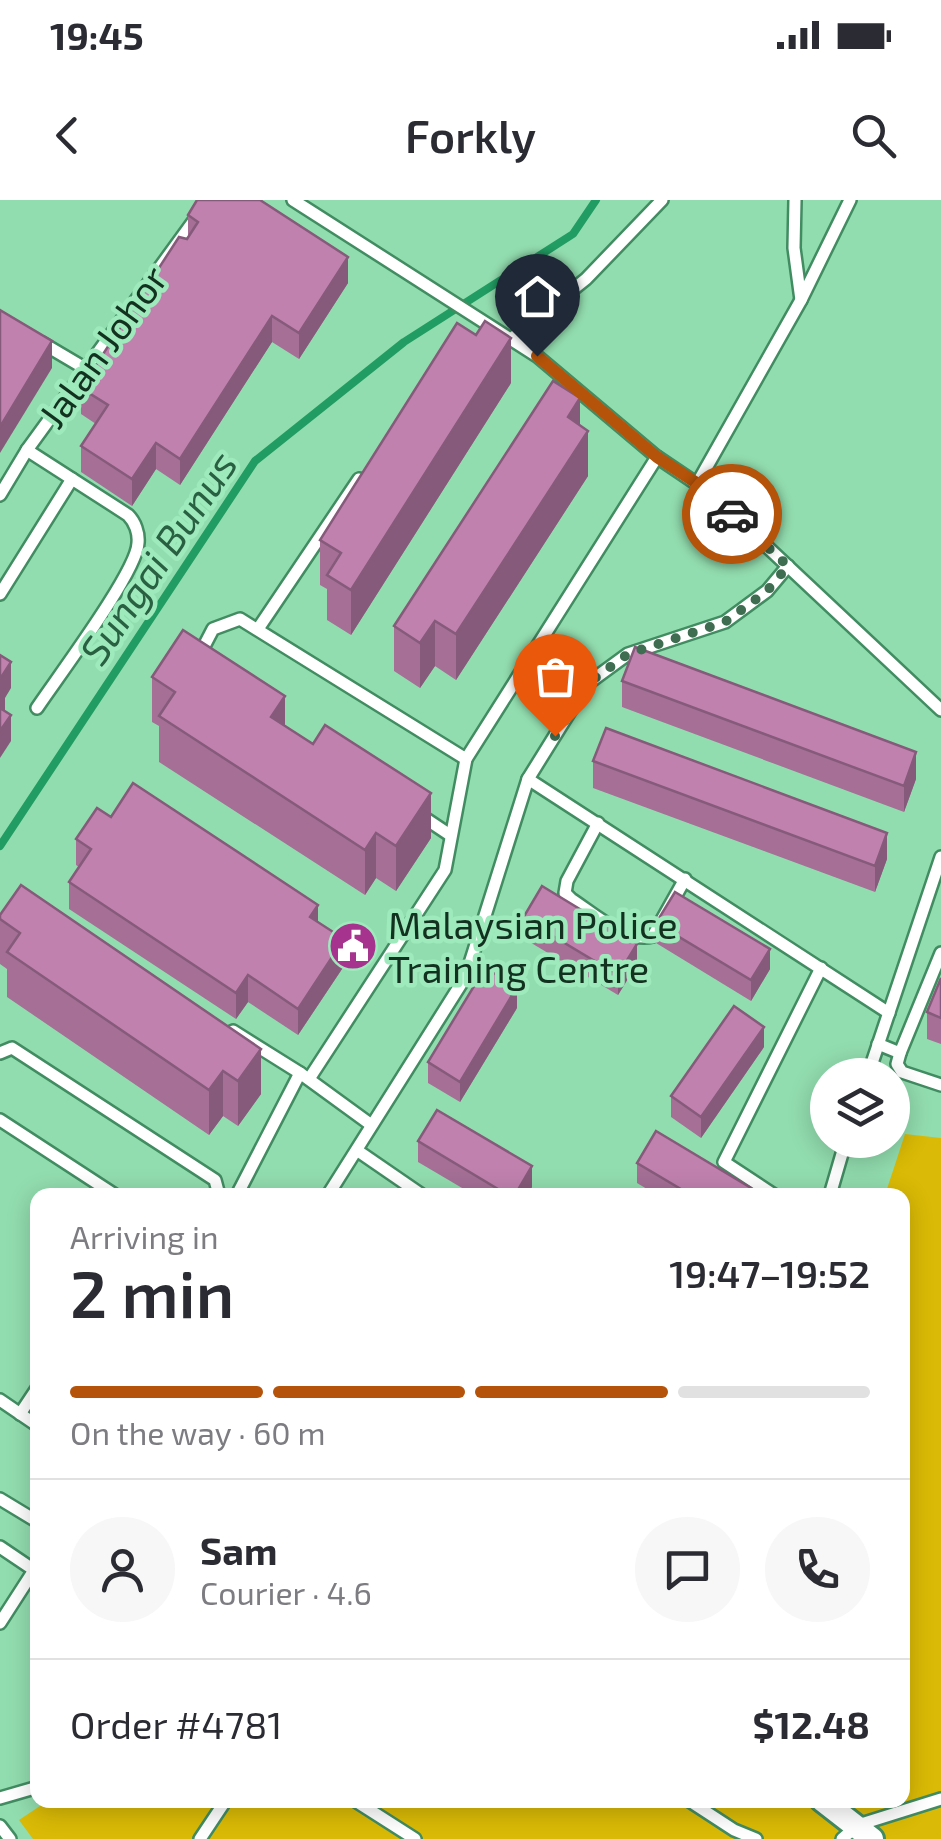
<!DOCTYPE html>
<html lang="en">
<head>
<meta charset="utf-8">
<style>
  body { margin:0; font-family:"Exo 2",sans-serif; background:#f7f7f7; color:#2b2b33; height:100vh; display:flex; flex-direction:column; font-size:38px; white-space:nowrap }
  * { box-sizing:border-box; margin:0 }
  p { font-size:32px; color:#7c7c81 }
  .icon { flex:none; width:55px; height:55px; fill:none; stroke:currentColor; stroke-width:2; stroke-linecap:round; stroke-linejoin:round }
  .map { position:relative; flex:1; overflow:hidden }
  .details { position:absolute; left:30px; top:988px; width:880px; height:620px; display:flex; flex-direction:column; background:#fff; border-radius:20px; box-shadow:0 5px 25px #0003 }
  .details>* { flex:none }
  .buttons { position:absolute; left:810px; top:858px; display:grid; gap:20px }
  .buttons a { display:grid; place-items:center; width:100px; height:100px; border-radius:50%; background:#fff; box-shadow:0 5px 25px #0003; font-size:50px }
  .pin { position:absolute; display:grid; place-items:center; width:85px; height:85px; color:#fff; margin:-102px -42px; border-radius:50% 50% 50% 0; rotate:-45deg; box-shadow:0 0 10px #0007 }
  .pin .icon { rotate:45deg }
  .courier { position:absolute; display:grid; place-items:center; width:100px; height:100px; margin:-50px; border:8px solid #b45309; border-radius:50%; background:#fff; color:#222; box-shadow:0 2px 12px #0007 }
  .overview em { font-style:normal; font-weight:600 }
  .overview div { display:flex; flex-direction:column-reverse }
  .overview { display:flex; align-items:center; justify-content:space-between; height:170px; padding:0 40px }
  h1 { font-size:65px; font-weight:600; line-height:75px }
  .bar { display:grid; grid-template-columns:repeat(4,1fr); gap:15px 10px; align-content:center; height:120px; padding:0 40px }
  .bar i { height:12px; border-radius:8px; background:#e1e1e2 }
  .bar .on { background:#b45309 }
  .bar p { grid-column:span 4 }
  .line { display:flex; align-items:center; gap:25px; padding:0 40px; border-top:2px solid #e1e1e2 }
  .line div { flex:1 }
  .round { display:grid; place-items:center; flex:none; width:105px; height:105px; border-radius:52px; background:#f7f7f7 }
  .status { display:flex; justify-content:space-between; align-items:center; height:70px; padding:0 50px; background:#fff; direction:ltr }
  .status svg { height:28px; fill:currentColor }
  header { display:flex; justify-content:space-between; align-items:center; height:130px; padding:0 40px; background:#fff; font-size:45px; font-weight:600 }
  .map>svg:first-child { display:block }
</style>
</head>
<body>
<div class="status"><b>19:45</b><svg viewBox="0 0 49 12"><path d="M0 12V9h3v3zM5 12V6h3v6zM10 12V3h3v9zM15 12V0h3v12zM26 1h20v11H26zM47 4h2v5h-2z"/></svg></div>
<header><svg class="icon" aria-label="back" viewBox="0 0 24 24"><path d="M15 5l-7 7 7 7"/></svg>Forkly<svg class="icon" aria-label="search" viewBox="0 0 24 24"><circle cx="10" cy="10" r="6"/><path d="M15 15l6 6"/></svg></header>
<div class="map">
<svg width="941" height="1639" viewBox="0 0 941 1639">
  <rect width="100%" height="100%" fill="#92ddaf"/>
  <polygon fill="#daba06" points="905,934 941,938 941,1639 33,1639 19,1620 49,1600 902,1600 902,995 885,995"/>
  <g fill="none" stroke-linecap="round" stroke-linejoin="round">
    <polyline stroke="#219c62" stroke-width="8" points="0,646 255,261 404,142 573,34 596,0"/>
    <g stroke="#428c62" stroke-width="16">
      <g id="service">
        <polyline points="293,0 537,156 657,257 697,284 730,312 941,510"/>
        <polyline points="795,0 794,48 801,100"/>
        <polyline points="511,139 586,79 662,0"/>
        <polyline points="42,143 86,169"/>
        <path d="M27,250L128,315C135,322 139,333 138,343C137,372 57,478 37,508"/>
        <polyline points="697,284 801,100 850,0"/>
        <polyline points="0,295 27,250 209,0"/>
        <polyline points="0,394 72,279"/>
        <polyline points="258,429 359,279"/>
        <polyline points="203,457 201,452 213,429 240,419 466,559"/>
        <polyline points="528,579 889,813"/>
        <polyline points="420,615 450,635"/>
        <path d="M598,623L567,681L565,693L571,699C594,714 625,743 653,736L685,679"/>
        <polyline points="233,831 300,873 370,924"/>
        <polyline points="878,844 900,853 941,753"/>
        <polyline points="0,853 12,848 215,980 219,995"/>
        <polyline points="900,853 897,864 902,872 941,885"/>
        <polyline points="868,875 941,657"/>
        <polyline points="309,879 445,670 466,559 657,257"/>
        <polyline points="0,920 115,995"/>
        <polyline points="358,951 422,995"/>
        <polyline points="237,995 300,873"/>
        <polyline points="328,995 466,776 528,579 587,484 628,454 725,422 767,391 788,366"/>
        <polyline points="774,995 724,962 821,768"/>
        <polyline points="830,995 846,940"/>
        <polyline points="0,1200 38,1226"/>
        <polyline points="20,1214 38,1187"/>
        <polyline points="0,1299 38,1322"/>
        <polyline points="0,1347 34,1370"/>
        <polyline points="0,1423 38,1364"/>
        <polyline points="0,1598 38,1587"/>
        <polyline points="354,1600 415,1639"/>
        <polyline points="688,1600 734,1630 756,1639"/>
        <polyline points="0,1626 10,1639"/>
        <polyline points="200,1639 226,1600"/>
        <polyline points="842,1639 858,1625 941,1599"/>
      </g>
    </g>
    <g stroke="#428c62" stroke-width="28">
      <polyline id="minor" points="822,1600 872,1639"/>
    </g>
    <use href="#service" stroke="#fff" stroke-width="11"/>
    <use href="#minor" stroke="#fff" stroke-width="22"/>
  </g>
  <g fill="#a56f96">
    <polygon points="188,15 348,83 299,159 272,142 180,285 156,269 132,306 81,272 81,246 96,224 81,214 81,188 188,38"/>
    <polygon points="511,183 351,435 327,420 327,389 320,385 320,340"/>
    <polygon points="580,225 588,276 456,480 435,466 420,488 394,471 394,426"/>
    <polygon points="152,477 285,526 431,638 396,691 376,678 365,695 159,562 159,526 152,522"/>
    <polygon points="622,481 916,579 904,612 622,507"/>
    <polygon points="593,561 887,659 875,692 593,588"/>
    <polygon points="111,617 318,722 344,766 298,835 248,802 236,819 69,709 69,682 79,667 76,665 76,639"/>
    <polygon points="0,715 261,894 238,926 223,916 209,935 7,797 7,769 0,764"/>
    <polygon points="523,718 637,764 618,795 523,738"/>
    <polygon points="656,723 770,769 751,801 656,743"/>
    <polygon points="941,778 941,844 927,839 927,812"/>
    <polygon points="517,808 460,902 428,883 428,862"/>
    <polygon points="764,847 701,938 671,917 671,896"/>
    <polygon points="418,941 532,987 527,995 474,995 418,962"/>
    <polygon points="637,963 751,995 657,995 637,983"/>
  </g>
  <g fill="#865a7a">
    <polygon points="348,57 348,83 299,159 299,133"/>
    <polygon points="272,116 272,142 180,285 180,259"/>
    <polygon points="511,138 511,183 351,435 351,390"/>
    <polygon points="52,141 52,168 0,253 0,227"/>
    <polygon points="580,198 580,243 568,217"/>
    <polygon points="588,231 588,276 456,480 456,434"/>
    <polygon points="156,243 156,269 132,306 132,279"/>
    <polygon points="435,421 435,466 420,488 420,443"/>
    <polygon points="11,462 11,488 5,498 5,522 0,529 0,479"/>
    <polygon points="285,496 285,541 271,517"/>
    <polygon points="11,515 11,541 0,558 0,531"/>
    <polygon points="916,552 916,579 904,612 904,586"/>
    <polygon points="431,593 431,638 396,691 396,646"/>
    <polygon points="376,633 376,678 365,695 365,650"/>
    <polygon points="887,633 887,659 875,692 875,666"/>
    <polygon points="318,705 318,732 310,717"/>
    <polygon points="344,739 344,766 298,835 298,809"/>
    <polygon points="637,744 637,764 618,795 618,775"/>
    <polygon points="770,749 770,769 751,801 751,780"/>
    <polygon points="248,775 248,802 236,819 236,793"/>
    <polygon points="517,787 517,808 460,902 460,882"/>
    <polygon points="764,827 764,847 701,938 701,917"/>
    <polygon points="261,849 261,894 238,926 238,881"/>
    <polygon points="223,871 223,916 209,935 209,890"/>
    <polygon points="532,966 532,987 527,995 515,995"/>
  </g>
  <g fill="#c081af" stroke="#865a7a" stroke-width="2.5">
    <polygon points="197,0 260,0 348,57 299,133 272,116 180,259 156,243 132,279 81,246 108,205 81,188 179,37 187,39 198,22 188,15"/>
    <polygon points="0,110 52,141 0,227"/>
    <polygon points="485,121 511,138 351,390 327,375 341,353 320,340 457,123 476,135"/>
    <polygon points="553,181 580,198 568,217 588,231 456,434 435,421 420,443 394,426"/>
    <polygon points="183,430 285,496 271,517 313,544 325,525 431,593 396,646 376,633 365,650 159,516 175,492 152,477"/>
    <polygon points="635,447 916,552 904,586 622,481"/>
    <polygon points="0,455 11,462 0,479"/>
    <polygon points="0,508 11,515 0,531"/>
    <polygon points="606,528 887,633 875,666 593,561"/>
    <polygon points="133,583 318,705 310,717 344,739 298,809 248,775 236,793 69,682 91,649 76,639 97,608 111,617"/>
    <polygon points="21,685 261,849 238,881 223,871 209,890 7,752 20,733 0,719 0,715"/>
    <polygon points="542,686 637,744 618,775 523,718"/>
    <polygon points="675,692 770,749 751,780 656,723"/>
    <polygon points="485,768 517,787 460,882 428,862"/>
    <polygon points="941,778 941,818 927,812"/>
    <polygon points="734,806 764,827 701,917 671,896"/>
    <polygon points="437,910 532,966 515,995 508,995 418,941"/>
    <polygon points="656,931 751,988 747,995 691,995 637,963"/>
  </g>
  <g fill="none" stroke-linecap="round" stroke-linejoin="round">
    <polyline stroke="#3f6d51" stroke-width="10" stroke-dasharray="0 18" points="555,536 587,484 628,454 725,422 767,391 788,366 732,314"/>
    <polyline stroke="#b45309" stroke-width="12" points="537,156 657,257 698,284 732,314"/>
  </g>
  <defs>
    <g id="civic-disc" transform="scale(2.5)"><circle r="9.5" fill="#a6348f" stroke="#9eeabc"/><path d="M-.6-6.5H3V-4.5H.6V-3L4-1V1h2V6H-6V1h2V-1L-.6-3ZM-1.2 2.5V6h2.4V2.5Z" fill="#fff"/></g>
  </defs>
  <g fill-rule="evenodd">
    <use href="#civic-disc" x="353" y="746"/>
  </g>
  <g text-anchor="middle" dominant-baseline="central" stroke-width="9" stroke-linejoin="round" paint-order="stroke">
    <g font-size="38" fill="#12311f" stroke="#9eeabc">
      <text transform="translate(102 146) rotate(-54)">Jalan Johor</text>
    </g>
    <g font-size="38" fill="#12311f" stroke="#9eeabc" text-anchor="start">
      <text x="388" y="724">Malaysian Police<tspan x="388" dy="44">Training Centre</tspan></text>
    </g>
    <g font-size="40" font-style="italic" fill="#286041" stroke="#9eeabc">
      <text transform="translate(157 357) rotate(-56)">Sungai Bunus</text>
    </g>
  </g>
</svg>
<div class="buttons">
<a><svg class="icon" aria-label="layers" viewBox="0 0 24 24"><path d="M12 4l9 5-9 5-9-5zM3 14l9 5 9-5"/></svg></a>
</div>
<div class="pin" style="left:555px;top:536px;background:#ea580c"><svg class="icon" aria-label="bag" viewBox="0 0 24 24"><path d="M5 8h14l-1 12H6zM9 8a3 3 0 0 1 6 0"/></svg></div>
<div class="pin" style="left:537px;top:156px;background:#1f2937"><svg class="icon" aria-label="home" viewBox="0 0 24 24"><path d="M3 11l9-7 9 7M6 9v11h12V9"/></svg></div>
<div class="courier" style="left:732px;top:314px"><svg class="icon" aria-label="car" viewBox="0 0 24 24"><path d="M5 17H2v-5l4-1 3-4h7l3 4 3 1v5h-3M9 17h6M6 11h13"/><circle cx="7" cy="17" r="2"/><circle cx="17" cy="17" r="2"/></svg></div>
<section class="details">
<div class="overview"><div><h1>2 min</h1><p>Arriving in</p></div><em>19:47–19:52</em></div>
<div class="bar"><i class="on"></i><i class="on"></i><i class="on"></i><i></i><p>On the way · 60 m</p></div>
<div class="line" style="height:180px"><a class="round"><svg class="icon" aria-label="person" viewBox="0 0 24 24"><circle cx="12" cy="8" r="4"/><path d="M4 21q1-7 8-7t8 7"/></svg></a><div><b>Sam</b><p>Courier · 4.6</p></div><a class="round"><svg class="icon" aria-label="chat" viewBox="0 0 24 24"><path d="M4 5h16v11H9l-5 4z"/></svg></a><a class="round"><svg class="icon" aria-label="phone" viewBox="0 0 24 24"><path d="M5 4h4l2 5-3 2q2 4 5 5l2-3 5 2v4C11 20 4 13 5 4z"/></svg></a></div>
<div class="line" style="height:130px"><div>Order #4781</div><b>$12.48</b></div>
</section>
</div>
</body>
</html>
